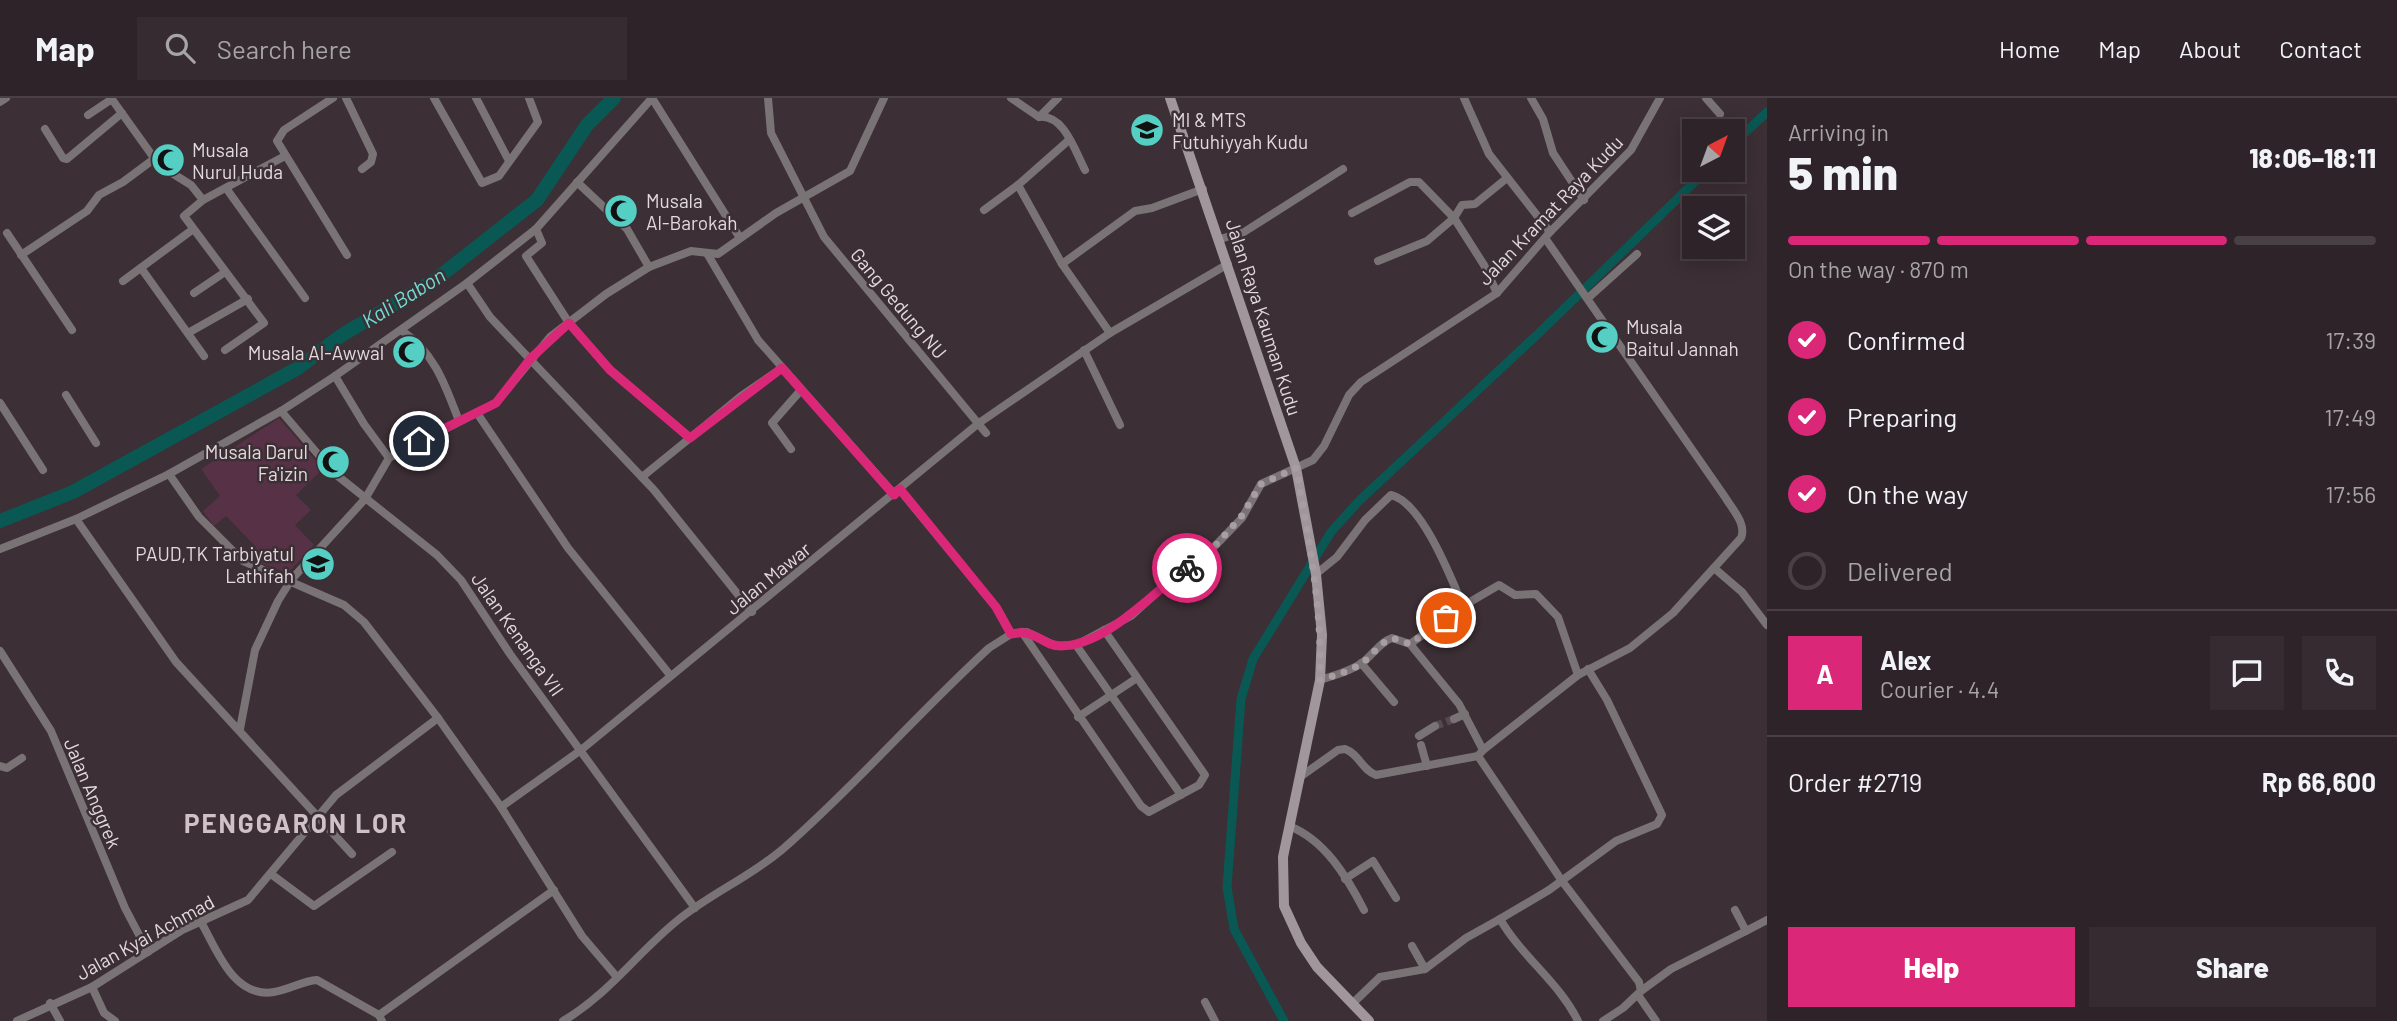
<!DOCTYPE html>
<html lang="en">
<head>
<meta charset="utf-8">
<style>
  body { margin:0; font-family:Barlow,sans-serif; background:#352b30; color:#f1f3f6; height:100vh; display:flex; flex-direction:column; font-size:26px; white-space:nowrap }
  * { box-sizing:border-box; margin:0 }
  p { font-size:23px; color:#a7a4a8 }
  .icon { flex:none; width:38px; height:38px; fill:none; stroke:currentColor; stroke-width:2; stroke-linecap:round; stroke-linejoin:round }
  .map { position:relative; flex:1; overflow:hidden }
  .side { display:flex; flex-direction:column; background:#2d2328; width:630px }
  .side>* { flex:none }
  .needle { width:46px; rotate:41deg }
  .buttons { position:absolute; left:1682px; top:21px; display:grid; gap:14px }
  .buttons a { display:grid; place-items:center; width:63px; height:63px; border-radius:0px; background:#2d2328; box-shadow:0 4px 18px #0003,0 0 0 2px #484045; font-size:35px }
  .pin { position:absolute; display:grid; place-items:center; width:60px; height:60px; color:#fff; margin:-30px; border:4px solid #fff; border-radius:50%; box-shadow:0 2px 7px #0007 }
  .courier { position:absolute; display:grid; place-items:center; width:70px; height:70px; margin:-35px; border:5px solid #db2777; border-radius:50%; background:#fff; color:#222; box-shadow:0 2px 9px #0007 }
  .headline em { font-style:normal; font-weight:800 }
  .headline div { display:flex; flex-direction:column-reverse }
  .headline { display:flex; align-items:center; justify-content:space-between; height:119px; padding:0 21px }
  h1 { font-size:46px; font-weight:800; line-height:52px }
  .bar { display:grid; grid-template-columns:repeat(4,1fr); gap:10px 7px; align-content:center; height:84px; padding:0 21px }
  .bar i { height:9px; border-radius:5px; background:#484045 }
  .bar .active { background:#db2777 }
  .bar p { grid-column:span 4 }
  .line { display:flex; align-items:center; gap:18px; padding:0 21px; border-top:2px solid #484045 }
  .line div { flex:1 }
  .round { display:grid; place-items:center; flex:none; width:74px; height:74px; border-radius:0px; background:#352b30 }
  ol { padding:0 21px; list-style:none }
  li { display:flex; align-items:center; gap:21px; height:77px }
  li p { margin-inline-start:auto }
  li .icon { padding:7px; border-radius:50%; background:#db2777; color:#fff; stroke-width:4 }
  li:last-child { color:#a7a4a8 }
  li i { width:38px; height:38px; border:4px solid #484045; border-radius:50% }
  .action { display:flex; gap:14px; margin-top:auto; padding:14px 21px }
  .action a { flex:1; height:80px; border-radius:0px; background:#db2777; color:#fff; font-size:28px; font-weight:800; line-height:80px; text-align:center }
  .action a+a { background:#352b30; color:#f1f3f6 }
  header { display:flex; align-items:center; gap:42px; box-sizing:border-box; height:98px; padding:0 35px; background:#2d2328; border-bottom:2px solid #484045 }
  header strong { font-size:33px }
  nav { display:flex; gap:38px; margin-inline-start:auto; font-size:24px }
  .search { width:490px; height:63px; background:#352b30; display:flex; align-items:center; gap:18px; box-sizing:border-box; padding:0 24px; border-radius:0px; color:#a7a4a8; font-size:26px }
  main { display:flex; flex:1; min-height:0 }
  .map>svg:first-child { display:block }
</style>
</head>
<body>
<header>
<strong>Map</strong>
<div class="search"><svg class="icon" aria-label="search" viewBox="0 0 24 24"><circle cx="10" cy="10" r="6"/><path d="M15 15l6 6"/></svg>Search here</div>
<nav><a>Home</a><a>Map</a><a>About</a><a>Contact</a></nav>
</header>
<main>
<div class="map">
<svg width="1767" height="923" viewBox="0 0 1767 923">
  <rect width="100%" height="100%" fill="#3c2f35"/>
  <polygon fill="#573145" points="279,320 323,371 296,397 311,412 295,427 314,447 288,475 246,460 256,449 226,418 214,428 203,413 220,398 201,371"/>
  <g fill="none" stroke-linecap="round" stroke-linejoin="round">
    <g stroke="#095853" stroke-width="9">
      <polyline points="1732,47 1767,14"/>
      <polyline points="1284,923 1234,831 1227,789 1241,601 1253,561 1331,434 1359,403 1539,235 1707,72"/>
    </g>
    <polyline stroke="#095853" stroke-width="14" points="0,423 73,394 298,270 342,237 435,182 537,102 587,27 614,0"/>
    <polyline stroke="#55494e" stroke-width="8" stroke-dasharray="8 4" stroke-linecap="butt" points="1435,628 1454,621"/>
    <g stroke="#797376" stroke-width="8">
      <polyline points="111,0 159,67 191,87 203,102"/>
      <polyline points="333,0 284,32 277,43 347,157"/>
      <polyline points="346,0 373,56 371,64 362,71"/>
      <polyline points="434,0 482,85 499,78 538,24 529,0"/>
      <polyline points="476,0 509,63"/>
      <polyline points="652,0 740,140"/>
      <polyline points="768,0 771,35 824,139 986,335"/>
      <path d="M1011,0L1039,19C1064,16 1075,53 1085,72"/>
      <polyline points="1464,0 1489,56 1550,134"/>
      <polyline points="1531,0 1543,21 1553,55 1584,102"/>
      <polyline points="1706,0 1720,16"/>
      <polyline points="0,4 6,0"/>
      <polyline points="88,17 112,1"/>
      <polyline points="1039,19 1058,0"/>
      <polyline points="45,31 63,60 67,61 122,15"/>
      <polyline points="1069,42 1018,87 1062,166 1110,235"/>
      <polyline points="577,84 627,131 649,169"/>
      <polyline points="226,90 305,200"/>
      <polyline points="984,112 1018,87"/>
      <polyline points="1352,115 1410,84 1419,84 1454,120 1462,107 1475,106 1507,80"/>
      <polyline points="536,131 542,145 526,158 569,225 610,272 690,340 741,298 782,270"/>
      <polyline points="7,135 72,232"/>
      <polyline points="1220,141 1244,134 1343,71"/>
      <polyline points="21,157 87,113 99,97 123,84 154,61"/>
      <polyline points="708,157 758,242 894,396"/>
      <polyline points="1378,163 1427,143 1454,120 1484,167 1497,195"/>
      <polyline points="1062,166 1135,113 1152,110 1203,91"/>
      <polyline points="141,170 204,258"/>
      <polyline points="123,183 192,132"/>
      <polyline points="467,185 490,219 654,392 752,514"/>
      <polyline points="194,195 225,174"/>
      <polyline points="1588,200 1637,156"/>
      <path d="M401,232C434,254 445,286 459,323"/>
      <polyline points="188,235 248,201"/>
      <polyline points="225,252 264,225 184,118 203,102 285,58"/>
      <polyline points="1084,252 1120,327"/>
      <polyline points="335,278 364,326 389,360"/>
      <polyline points="66,297 96,345"/>
      <polyline points="0,305 43,372"/>
      <polyline points="281,313 334,375 437,457 461,482 510,556 695,810"/>
      <polyline points="477,315 568,450 670,577"/>
      <polyline points="791,351 772,325 801,292"/>
      <polyline points="169,376 199,419 243,463 344,507 364,524 438,620 501,709 582,838 616,878"/>
      <polyline points="642,379 690,340"/>
      <polyline points="899,391 996,509 1011,536"/>
      <polyline points="76,421 176,564 352,756"/>
      <polyline points="0,451 76,421 169,376 281,313 335,278 467,185 536,131 652,0"/>
      <polyline points="1714,470 1742,494 1767,527"/>
      <path d="M1316,476L1337,459L1365,422L1391,397C1422,404 1451,480 1463,508"/>
      <polyline points="1022,534 1141,708 1149,714 1199,687 1205,677 1104,532"/>
      <polyline points="1410,546 1459,606 1483,652 1478,658"/>
      <polyline points="1076,547 1181,697"/>
      <polyline points="0,553 51,633 125,810 148,854"/>
      <polyline points="1361,565 1394,604"/>
      <path d="M1320,582C1335,577 1349,574 1362,565C1373,557 1380,544 1392,540L1410,546L1463,508L1499,487L1515,497L1536,496L1558,519L1578,577L1630,550L1673,515L1741,440C1747,426 1732,411 1725,399L1545,140"/>
      <polyline points="1078,619 1137,580"/>
      <polyline points="1454,621 1465,616"/>
      <polyline points="240,631 255,552 278,503 291,482 365,401 389,360 496,305 550,239 606,196 649,169 691,153 718,156 776,115 850,73 884,0"/>
      <polyline points="1419,638 1435,628"/>
      <polyline points="1421,647 1427,668"/>
      <polyline points="1483,652 1578,577"/>
      <polyline points="1478,658 1562,783 1639,884 1641,893 1623,910 1603,923"/>
      <polyline points="0,668 7,670 22,660"/>
      <path d="M1300,679L1338,652L1345,651C1359,656 1362,672 1376,677L1478,658"/>
      <polyline points="501,709 581,652 979,325 1110,235 1228,166"/>
      <path d="M1289,728C1325,742 1347,779 1364,812"/>
      <polyline points="271,776 314,808 392,754"/>
      <polyline points="1345,781 1373,763 1396,800"/>
      <polyline points="1500,821 1549,792 1616,743 1657,726 1662,717 1607,602 1588,571"/>
      <path d="M200,822C216,850 233,901 274,894C289,892 302,883 317,882L379,917"/>
      <polyline points="1746,833 1767,822"/>
      <polyline points="1412,848 1425,871"/>
      <polyline points="92,889 104,915 115,923"/>
      <polyline points="1641,893 1671,871 1746,833 1735,812"/>
      <polyline points="1638,897 1656,923"/>
      <polyline points="1205,904 1215,923"/>
      <polyline points="50,905 60,923"/>
      <path d="M1352,906L1380,879L1425,871L1466,840L1500,821C1522,859 1559,884 1578,923"/>
      <polyline points="17,923 92,889 182,832 248,802 336,697 438,620"/>
      <polyline points="382,923 379,917 554,792"/>
      <path d="M563,923C608,897 638,854 678,822C711,795 752,778 784,750C856,687 919,614 989,550L1011,536L1027,534L1056,548L1076,547L1131,518L1166,486L1214,449L1242,420L1261,386L1313,362L1324,348L1349,297L1361,284L1497,195L1550,134L1631,52L1660,0"/>
    </g>
    <polyline stroke="#a0969b" stroke-width="10" points="1170,0 1296,370 1316,476 1322,537 1320,582 1283,759 1284,808 1301,845 1317,869 1369,923"/>
  </g>
  <g fill="none" stroke-linecap="round" stroke-linejoin="round">
    <path stroke="#a89ea2" stroke-width="7" stroke-dasharray="0 12.6" d="M1187,470L1214,449L1241,419L1261,386L1296,370C1309,441 1322,509 1320,582C1335,577 1349,574 1362,565C1373,557 1380,544 1392,540L1410,546L1446,520"/>
    <path stroke="#db2777" stroke-width="9" d="M419,343L496,305L531,260L569,225L610,272L690,340L782,270L894,397L900,391L996,509L1011,536C1037,530 1041,548 1061,548C1106,548 1153,494 1187,470"/>
  </g>
  <defs>
    <g id="school-disc" transform="scale(1.75)"><circle r="9.5" fill="#55cec4" stroke="#3c2f35"/><path d="M0-5L7-2L0 1L-7-2ZM-4 1L0 2.5L4 1V4Q0 6-4 4Z" fill="#111"/></g>
    <g id="mosque-disc" transform="scale(1.75)"><circle r="9.5" fill="#55cec4" stroke="#3c2f35"/><path d="M3.5-4.9A6 6 0 1 0 3.5 4.9A5 5 0 1 1 3.5-4.9Z" fill="#111"/></g>
  </defs>
  <g fill-rule="evenodd">
    <use href="#school-disc" x="1147" y="32"/>
    <use href="#mosque-disc" x="168" y="62"/>
    <use href="#mosque-disc" x="621" y="113"/>
    <use href="#mosque-disc" x="1602" y="239"/>
    <use href="#mosque-disc" x="409" y="254"/>
    <use href="#mosque-disc" x="333" y="364"/>
    <use href="#school-disc" x="318" y="466"/>
  </g>
  <g text-anchor="middle" dominant-baseline="central" stroke-width="5" stroke-linejoin="round" paint-order="stroke">
    <g font-size="19" fill="#e2dadd" stroke="#3c2f35" text-anchor="start">
      <text x="1172" y="21">MI &amp; MTS<tspan x="1172" dy="22">Futuhiyyah Kudu</tspan></text>
      <text x="192" y="51">Musala<tspan x="192" dy="22">Nurul Huda</tspan></text>
      <text x="646" y="102">Musala<tspan x="646" dy="22">Al-Barokah</tspan></text>
      <text x="1626" y="228">Musala<tspan x="1626" dy="22">Baitul Jannah</tspan></text>
      <text x="384" y="254" text-anchor="end">Musala Al-Awwal</text>
      <text x="308" y="353" text-anchor="end">Musala Darul<tspan x="308" dy="22">Fa'izin</tspan></text>
      <text x="294" y="455" text-anchor="end">PAUD,TK Tarbiyatul<tspan x="294" dy="22">Lathifah</tspan></text>
    </g>
    <g font-size="19" fill="#e2dadd" stroke="#3c2f35">
      <text transform="translate(1550 112) rotate(-46)">Jalan Kramat Raya Kudu</text>
      <text transform="translate(899 205) rotate(50)">Gang Gedung NU</text>
      <text transform="translate(1264 219) rotate(72)">Jalan Raya Kauman Kudu</text>
      <text transform="translate(768 480) rotate(-39)">Jalan Mawar</text>
      <text transform="translate(518 536) rotate(55)">Jalan Kenanga VII</text>
      <text transform="translate(93 695) rotate(67)">Jalan Anggrek</text>
      <text transform="translate(145 839) rotate(-29)">Jalan Kyai Achmad</text>
    </g>
    <g font-size="21" font-style="italic" fill="#72dcd3" stroke="#3c2f35">
      <text transform="translate(403 199) rotate(-32)">Kali Babon</text>
    </g>
    <g font-size="26" font-weight="bold" letter-spacing="2" fill="#d0c0c8" stroke="#3c2f35">
      <text x="296" y="724">PENGGARON LOR</text>
    </g>
  </g>
</svg>
<div class="buttons">
<a><svg class="needle" viewBox="-14 -14 28 28"><path d="M0-13l5 13h-10z" fill="#e53935"/><path d="M0 13l5-13h-10z" fill="#a7a4a8"/></svg></a>
<a><svg class="icon" aria-label="layers" viewBox="0 0 24 24"><path d="M12 4l9 5-9 5-9-5zM3 14l9 5 9-5"/></svg></a>
</div>
<div class="pin" style="left:1446px;top:520px;background:#ea580c"><svg class="icon" aria-label="bag" viewBox="0 0 24 24"><path d="M5 8h14l-1 12H6zM9 8a3 3 0 0 1 6 0"/></svg></div>
<div class="pin" style="left:419px;top:343px;background:#1f2937"><svg class="icon" aria-label="home" viewBox="0 0 24 24"><path d="M3 11l9-7 9 7M6 9v11h12V9"/></svg></div>
<div class="courier" style="left:1187px;top:470px"><svg class="icon" aria-label="bike" viewBox="0 0 24 24"><circle cx="6" cy="16" r="4"/><circle cx="18" cy="16" r="4"/><path d="M6 16l4-8h5l3 8M10 8l3 8H6M13 5h3"/></svg></div>
</div>
<section class="side">
<div class="headline"><div><h1>5 min</h1><p>Arriving in</p></div><em>18:06–18:11</em></div>
<div class="bar"><i class="active"></i><i class="active"></i><i class="active"></i><i></i><p>On the way · 870 m</p></div>
<ol>
<li><svg class="icon" aria-label="check" viewBox="0 0 24 24"><path d="M5 12l5 5 9-10"/></svg>Confirmed<p>17:39</p></li>
<li><svg class="icon" aria-label="check" viewBox="0 0 24 24"><path d="M5 12l5 5 9-10"/></svg>Preparing<p>17:49</p></li>
<li><svg class="icon" aria-label="check" viewBox="0 0 24 24"><path d="M5 12l5 5 9-10"/></svg>On the way<p>17:56</p></li>
<li><i></i>Delivered</li>
</ol>
<div class="line" style="height:126px"><b class="round" style="background:#db2777;color:#fff">A</b><div><b>Alex</b><p>Courier · 4.4</p></div><a class="round"><svg class="icon" aria-label="chat" viewBox="0 0 24 24"><path d="M4 5h16v11H9l-5 4z"/></svg></a><a class="round"><svg class="icon" aria-label="phone" viewBox="0 0 24 24"><path d="M5 4h4l2 5-3 2q2 4 5 5l2-3 5 2v4C11 20 4 13 5 4z"/></svg></a></div>
<div class="line" style="height:91px"><div>Order #2719</div><b>Rp 66,600</b></div>
<div class="action"><a>Help</a><a>Share</a></div>
</section>
</main>
</body>
</html>
